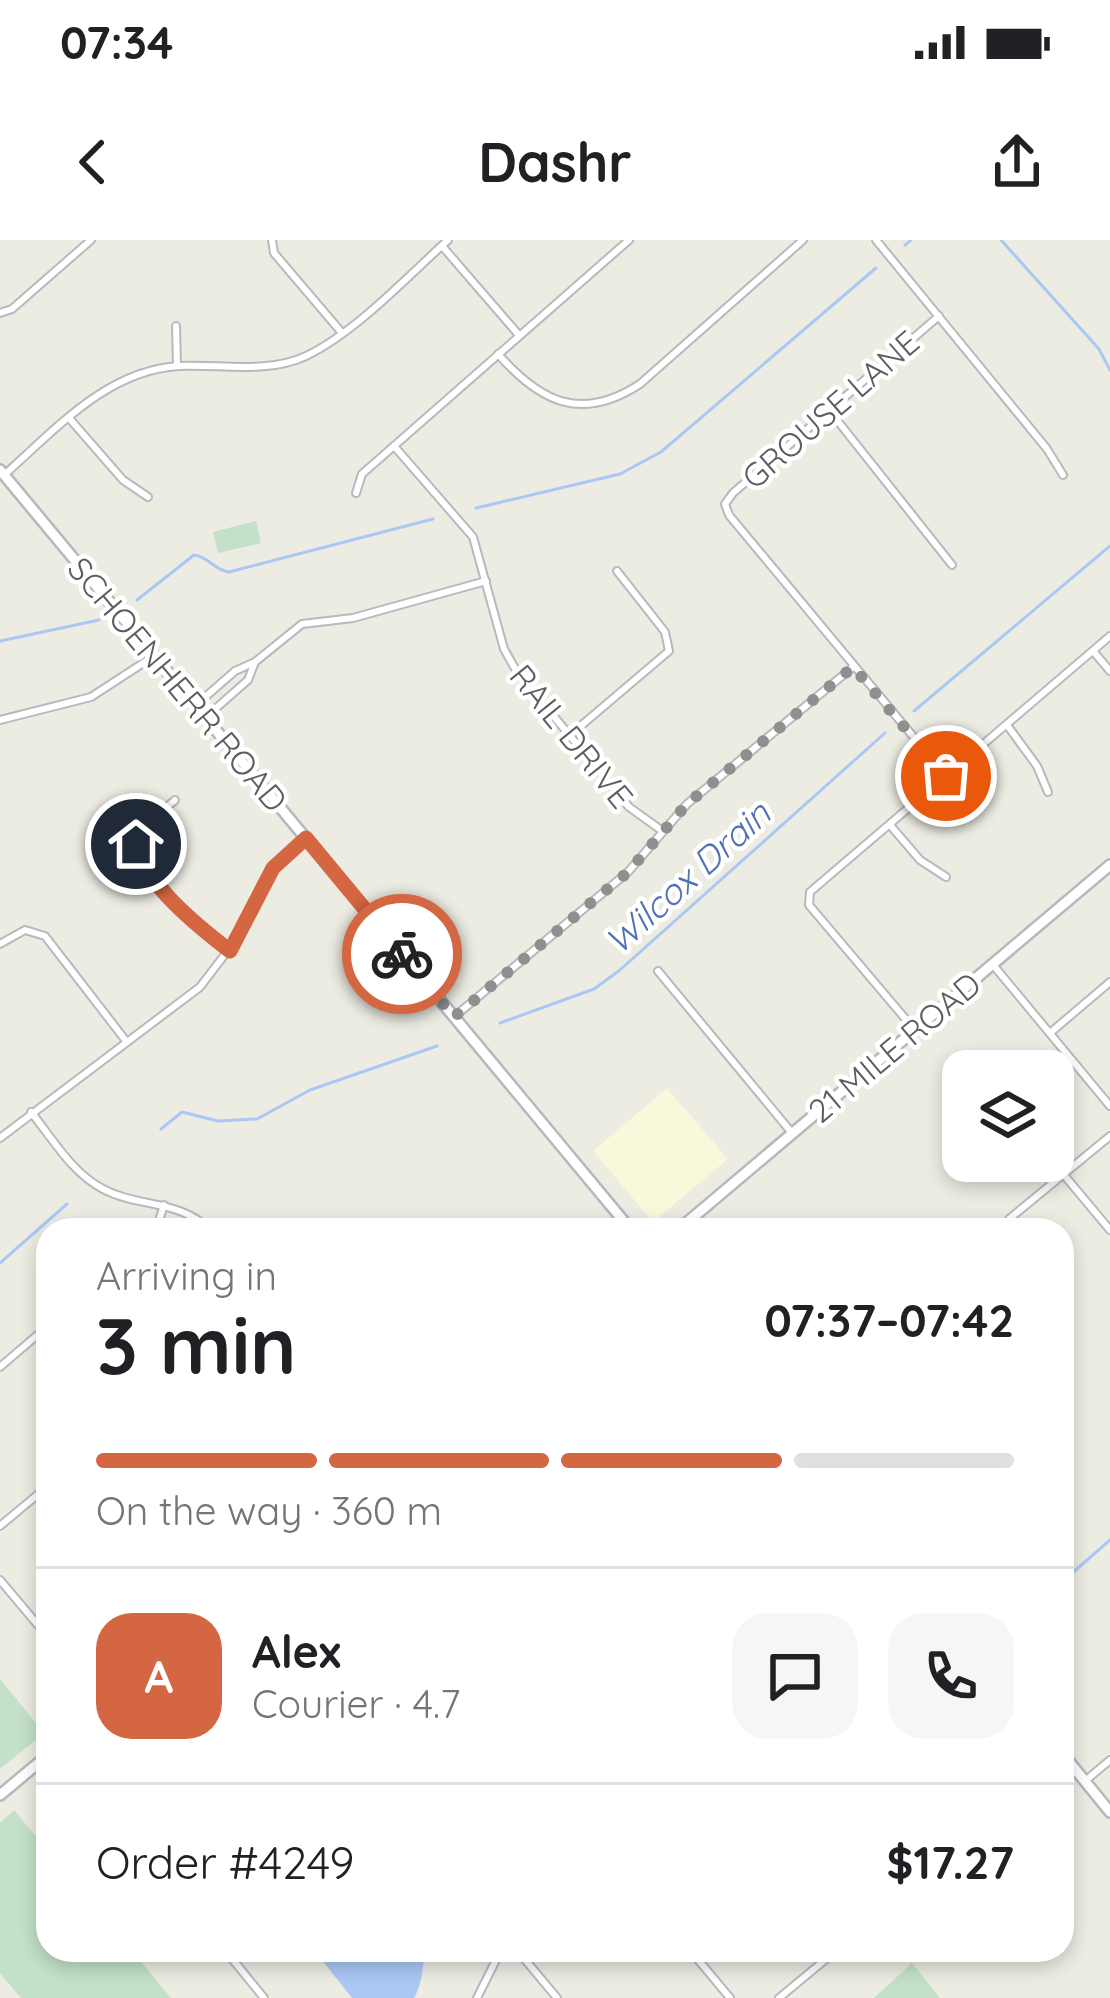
<!DOCTYPE html>
<html lang="en">
<head>
<meta charset="utf-8">
<style>
  body { margin:0; font-family:Quicksand,sans-serif; background:#f6f6f6; color:#202124; height:100vh; display:flex; flex-direction:column; font-size:45px; white-space:nowrap }
  * { box-sizing:border-box; margin:0 }
  p { font-size:39px; color:#757577 }
  .icon { flex:none; width:66px; height:66px; fill:none; stroke:currentColor; stroke-width:2; stroke-linecap:round; stroke-linejoin:round }
  .map { position:relative; flex:1; overflow:hidden }
  .details { position:absolute; left:36px; top:978px; width:1038px; height:744px; display:flex; flex-direction:column; background:#fff; border-radius:36px; box-shadow:0 6px 18px #0003 }
  .details>* { flex:none }
  .buttons { position:absolute; left:942px; top:810px; display:grid; gap:24px }
  .buttons a { display:grid; place-items:center; width:132px; height:132px; border-radius:24px; background:#fff; box-shadow:0 6px 18px #0003; font-size:60px }
  .pin { position:absolute; display:grid; place-items:center; width:102px; height:102px; color:#fff; margin:-51px; border:6px solid #fff; border-radius:50%; box-shadow:0 3px 12px #0007 }
  .courier { position:absolute; display:grid; place-items:center; width:120px; height:120px; margin:-60px; border:9px solid #d46641; border-radius:50%; background:#fff; color:#222; box-shadow:0 3px 15px #0007 }
  .overview em { font-style:normal; font-weight:800 }
  .overview div { display:flex; flex-direction:column-reverse }
  .overview { display:flex; align-items:center; justify-content:space-between; height:204px; padding:0 60px }
  h1 { font-size:78px; font-weight:800; line-height:90px }
  .bar { display:grid; grid-template-columns:repeat(4,1fr); gap:18px 12px; align-content:center; height:144px; padding:0 60px }
  .bar i { height:15px; border-radius:9px; background:#e0e0e0 }
  .bar .on { background:#d46641 }
  .bar p { grid-column:span 4 }
  .line { display:flex; align-items:center; gap:30px; padding:0 60px; border-top:3px solid #e0e0e0 }
  .line div { flex:1 }
  .round { display:grid; place-items:center; flex:none; width:126px; height:126px; border-radius:36px; background:#f6f6f6 }
  .status { display:flex; justify-content:space-between; align-items:center; height:84px; padding:0 60px; background:#fff; direction:ltr }
  .status svg { height:33px; fill:currentColor }
  header { display:flex; justify-content:space-between; align-items:center; height:156px; padding:0 60px; background:#fff; font-size:54px; font-weight:800 }
  .map>svg:first-child { display:block }
</style>
</head>
<body>
<div class="status"><b>07:34</b><svg viewBox="0 0 49 12"><path d="M0 12V9h3v3zM5 12V6h3v6zM10 12V3h3v9zM15 12V0h3v12zM26 1h20v11H26zM47 4h2v5h-2z"/></svg></div>
<header><svg class="icon" aria-label="back" viewBox="0 0 24 24"><path d="M15 5l-7 7 7 7"/></svg>Dashr<svg class="icon" aria-label="share" viewBox="0 0 24 24"><path d="M12 15V3M7 8l5-5 5 5M5 13v7h14v-7"/></svg></header>
<div class="map">
<svg width="1110" height="1758" viewBox="0 0 1110 1758">
  <rect width="100%" height="100%" fill="#ecece3"/>
  <polygon fill="#f9f8db" points="667,848 728,919 653,982 593,911"/>
  <g fill="#c2e1c8">
    <polygon points="256,281 261,303 218,313 213,292"/>
    <polygon points="0,1439 44,1493 0,1529"/>
    <polygon points="14,1570 48,1611 48,1710 131,1710 171,1758 21,1758 0,1733 0,1583"/>
    <polygon points="912,1723 940,1758 874,1758"/>
  </g>
  <path fill="#abc8f5" d="M314,1710H423C425,1724 421,1746 414,1758H352Z"/>
  <g fill="none" stroke-linecap="round" stroke-linejoin="round">
    <g stroke="#abc8f5" stroke-width="3">
      <polyline points="1001,0 1099,109 1110,130"/>
      <polyline points="905,5 911,0"/>
      <polyline points="476,268 620,234 661,212 876,28"/>
      <path d="M137,360L194,315C208,316 215,331 229,332L433,279"/>
      <polyline points="0,401 99,380"/>
      <polyline points="914,471 1110,306"/>
      <polyline points="500,783 594,749 620,730 885,493"/>
      <polyline points="161,889 182,872 218,881 257,879 310,850 437,806"/>
      <polyline points="0,1023 67,964"/>
      <polyline points="1062,1342 1110,1300"/>
    </g>
    <g stroke="#b8b9be" stroke-width="10">
      <g id="street">
        <polyline points="272,0 274,13 342,93"/>
        <polyline points="876,0 1047,209 1063,235"/>
        <polyline points="442,6 518,94"/>
        <polyline points="0,73 12,69 91,0"/>
        <polyline points="939,76 733,253 725,264 729,275 946,536"/>
        <polyline points="176,86 177,126"/>
        <path d="M498,114C541,163 582,182 640,144L803,0"/>
        <polyline points="829,170 952,325"/>
        <polyline points="69,178 123,240 148,257"/>
        <polyline points="394,206 473,297 504,409 517,432 629,567 661,590"/>
        <path d="M4,235C55,190 107,130 179,126C221,124 268,134 306,116C356,92 407,37 448,0"/>
        <polyline points="356,253 362,234 629,0"/>
        <polyline points="1093,411 1110,431"/>
        <polyline points="255,422 302,384 353,378 486,341"/>
        <polyline points="196,465 235,431 255,422 248,440 206,477"/>
        <polyline points="0,480 91,457 154,416"/>
        <polyline points="1007,485 1037,526 1048,552"/>
        <polyline points="570,495 669,411 665,392 617,331"/>
        <path d="M175,560C157,576 134,589 138,615L188,677L230,711"/>
        <polyline points="890,585 920,620 946,637"/>
        <polyline points="0,704 25,690 45,696 126,801"/>
        <polyline points="994,726 1110,866"/>
        <polyline points="658,731 792,893"/>
        <polyline points="455,776 628,632 687,564 853,427"/>
        <polyline points="914,789 809,665 810,652 1110,396"/>
        <polyline points="1050,793 1110,742"/>
        <path d="M31,872C52,898 72,933 103,949C139,968 179,959 210,990"/>
        <polyline points="0,898 200,747 239,696 273,628 305,599"/>
        <polyline points="1064,935 1110,990"/>
        <polyline points="1009,979 1110,896"/>
        <polyline points="156,990 164,965"/>
        <polyline points="0,1127 48,1086"/>
        <polyline points="0,1286 48,1246"/>
        <polyline points="0,1340 48,1397"/>
        <polyline points="1085,1541 1110,1520"/>
        <polyline points="225,1710 264,1758"/>
        <polyline points="517,1710 557,1758"/>
        <polyline points="690,1710 730,1758"/>
        <polyline points="477,1758 501,1710"/>
        <polyline points="779,1758 837,1710"/>
      </g>
    </g>
    <g stroke="#b7b8be" stroke-width="14">
      <g id="secondary">
        <polyline points="0,230 631,990"/>
        <polyline points="678,990 1110,625"/>
        <polyline points="1062,1513 1110,1572"/>
        <polyline points="0,1555 48,1515"/>
      </g>
    </g>
    <use href="#street" stroke="#fff" stroke-width="6"/>
    <use href="#secondary" stroke="#fff" stroke-width="9"/>
  </g>
  <g fill="none" stroke-linecap="round" stroke-linejoin="round">
    <polyline stroke="#8e8f8f" stroke-width="12" stroke-dasharray="0 21.6" points="402,714 454,777 628,632 687,564 853,427 946,536"/>
    <path stroke="#d46641" stroke-width="15" d="M136,604C142,642 200,688 230,711L273,628L306,598L402,714"/>
  </g>
  <g text-anchor="middle" dominant-baseline="central" stroke-width="9" stroke-linejoin="round" paint-order="stroke">
    <g font-size="33" fill="#5b5d62" stroke="#fff">
      <text transform="translate(830 169) rotate(-41)">GROUSE LANE</text>
      <text transform="translate(178 444) rotate(50)">SCHOENHERR ROAD</text>
      <text transform="translate(572 496) rotate(51)">RAIL DRIVE</text>
      <text transform="translate(894 807) rotate(-40)">21 MILE ROAD</text>
    </g>
    <g font-size="36" font-style="italic" fill="#5170b5" stroke="#fff">
      <text transform="translate(687 637) rotate(-42)">Wilcox Drain</text>
    </g>
  </g>
</svg>
<div class="buttons">
<a><svg class="icon" aria-label="layers" viewBox="0 0 24 24"><path d="M12 4l9 5-9 5-9-5zM3 14l9 5 9-5"/></svg></a>
</div>
<div class="pin" style="left:946px;top:536px;background:#ea580c"><svg class="icon" aria-label="bag" viewBox="0 0 24 24"><path d="M5 8h14l-1 12H6zM9 8a3 3 0 0 1 6 0"/></svg></div>
<div class="pin" style="left:136px;top:604px;background:#1f2937"><svg class="icon" aria-label="home" viewBox="0 0 24 24"><path d="M3 11l9-7 9 7M6 9v11h12V9"/></svg></div>
<div class="courier" style="left:402px;top:714px"><svg class="icon" aria-label="bike" viewBox="0 0 24 24"><circle cx="6" cy="16" r="4"/><circle cx="18" cy="16" r="4"/><path d="M6 16l4-8h5l3 8M10 8l3 8H6M13 5h3"/></svg></div>
<section class="details">
<div class="overview"><div><h1>3 min</h1><p>Arriving in</p></div><em>07:37–07:42</em></div>
<div class="bar"><i class="on"></i><i class="on"></i><i class="on"></i><i></i><p>On the way · 360 m</p></div>
<div class="line" style="height:216px"><b class="round" style="background:#d46641;color:#fff">A</b><div><b>Alex</b><p>Courier · 4.7</p></div><a class="round"><svg class="icon" aria-label="chat" viewBox="0 0 24 24"><path d="M4 5h16v11H9l-5 4z"/></svg></a><a class="round"><svg class="icon" aria-label="phone" viewBox="0 0 24 24"><path d="M5 4h4l2 5-3 2q2 4 5 5l2-3 5 2v4C11 20 4 13 5 4z"/></svg></a></div>
<div class="line" style="height:156px"><div>Order #4249</div><b>$17.27</b></div>
</section>
</div>
</body>
</html>
